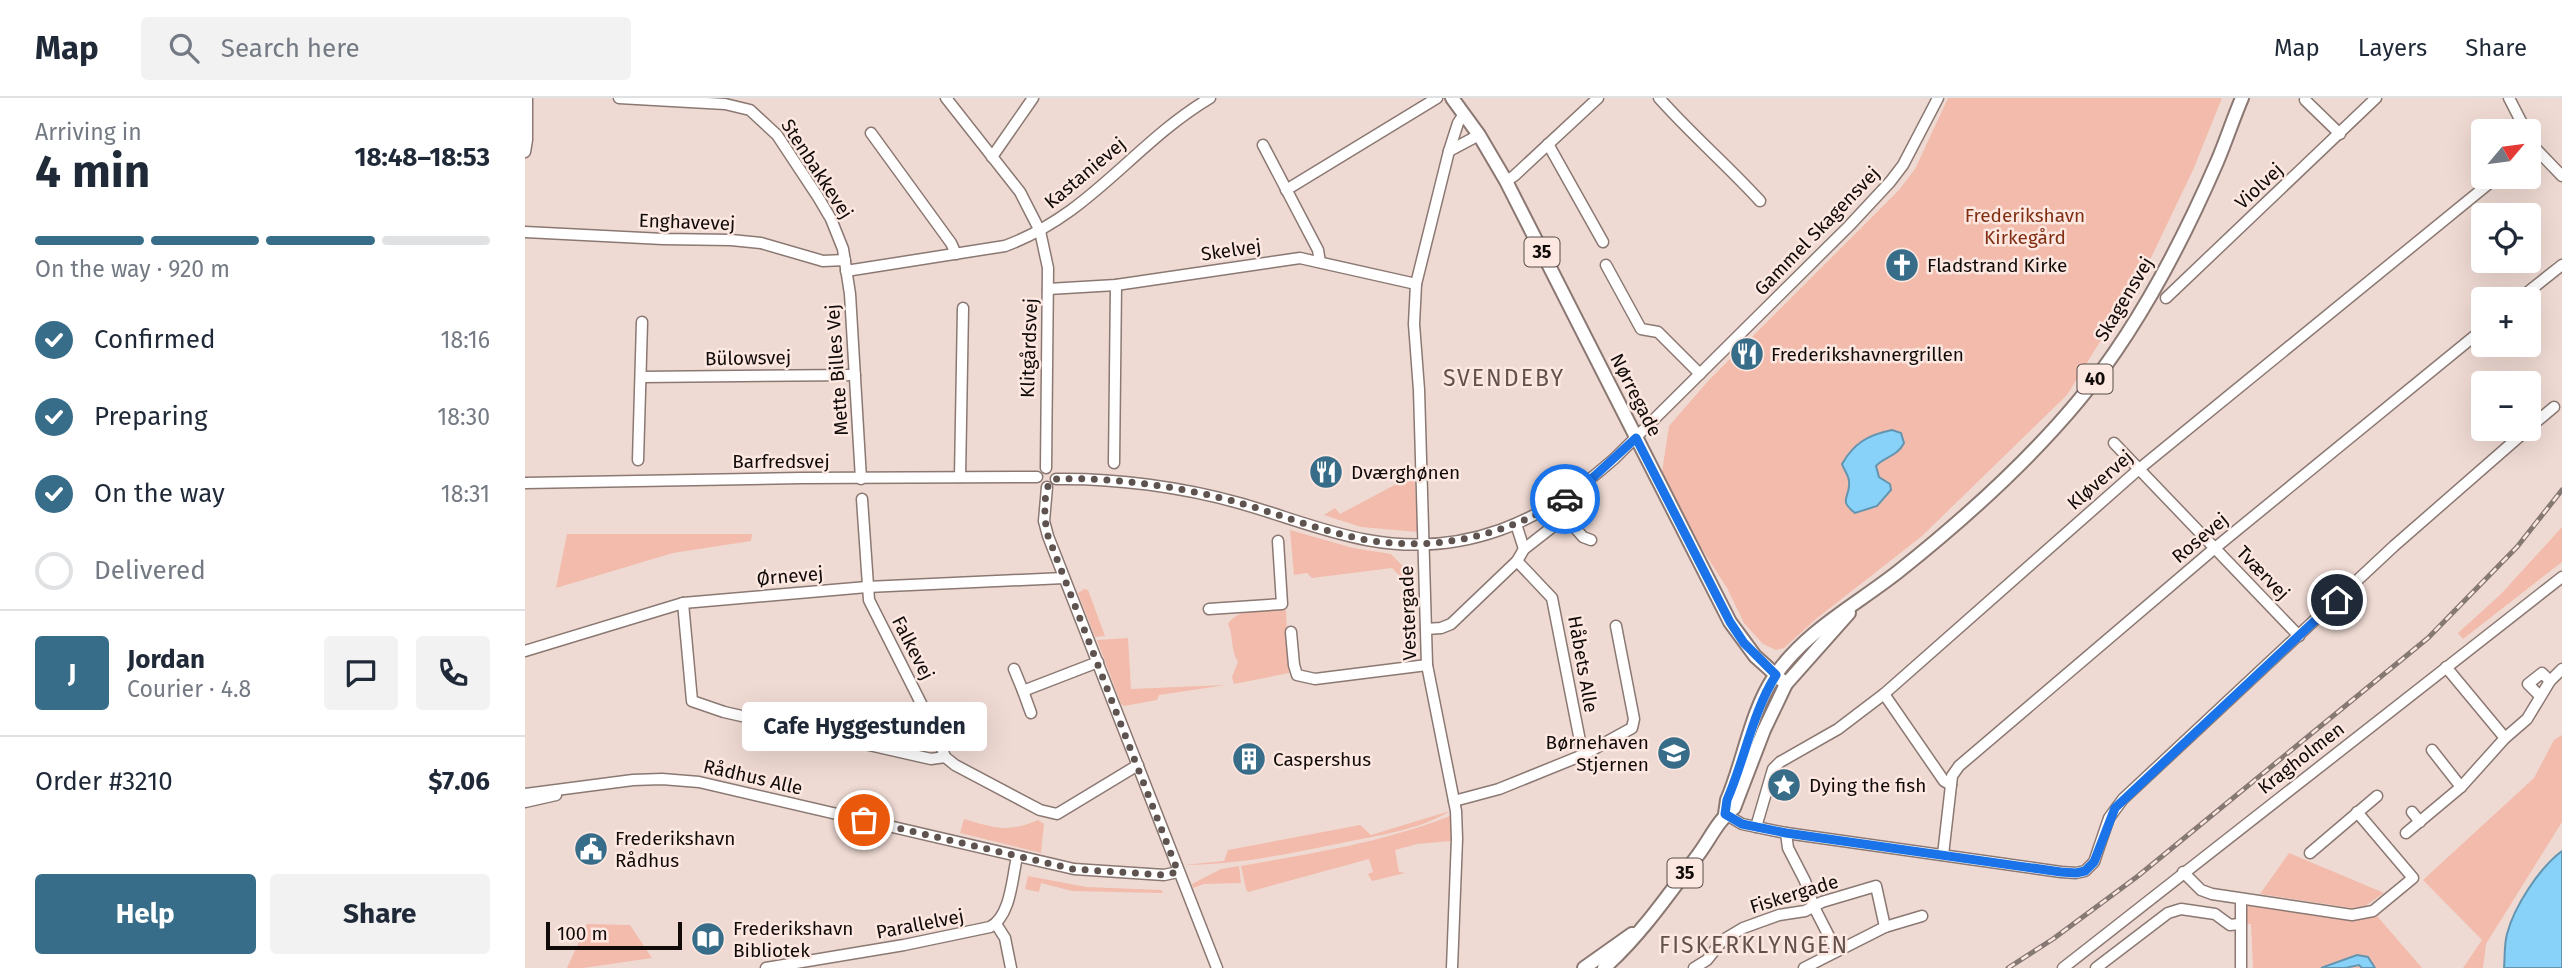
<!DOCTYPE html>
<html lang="en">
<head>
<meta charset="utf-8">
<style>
  body { margin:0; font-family:"Fira Sans",sans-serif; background:#f2f2f3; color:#1f2937; height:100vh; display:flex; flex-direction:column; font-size:26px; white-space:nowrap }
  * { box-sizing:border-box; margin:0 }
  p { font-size:23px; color:#747a83 }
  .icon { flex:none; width:38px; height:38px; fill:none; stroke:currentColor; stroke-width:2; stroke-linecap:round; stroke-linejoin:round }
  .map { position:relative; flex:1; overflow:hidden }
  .drawer { display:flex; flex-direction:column; background:#fff; width:525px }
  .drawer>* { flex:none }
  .needle { width:46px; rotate:61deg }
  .tools { position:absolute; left:1946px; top:21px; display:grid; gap:14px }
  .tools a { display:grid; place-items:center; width:70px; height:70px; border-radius:7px; background:#fff; box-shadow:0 7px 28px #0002; font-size:35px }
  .scale { position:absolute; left:21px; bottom:18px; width:136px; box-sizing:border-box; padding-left:7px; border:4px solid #100a08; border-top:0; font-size:19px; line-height:24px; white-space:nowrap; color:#100a08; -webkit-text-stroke:5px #fce7e1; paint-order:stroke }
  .pin { position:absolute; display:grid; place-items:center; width:60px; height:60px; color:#fff; margin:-30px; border:4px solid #fff; border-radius:50%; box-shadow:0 2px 7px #0007 }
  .courier { position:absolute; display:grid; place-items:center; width:70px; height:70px; margin:-35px; border:5px solid #1a73e8; border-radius:50%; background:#fff; color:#222; box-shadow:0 2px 9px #0007 }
  .bubble { position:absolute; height:49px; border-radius:7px; background:#fff; box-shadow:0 7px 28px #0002; font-size:23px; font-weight:700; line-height:49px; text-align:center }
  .head em { font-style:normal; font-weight:700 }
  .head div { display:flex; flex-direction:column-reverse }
  .head { display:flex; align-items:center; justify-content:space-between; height:119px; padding:0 35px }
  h1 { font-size:46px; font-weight:700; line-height:52px }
  .bar { display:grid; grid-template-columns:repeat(4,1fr); gap:10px 7px; align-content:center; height:84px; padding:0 35px }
  .bar i { height:9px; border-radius:5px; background:#e0e1e3 }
  .bar .selected { background:#376d88 }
  .bar p { grid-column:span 4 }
  .line { display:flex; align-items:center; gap:18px; padding:0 35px; border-top:2px solid #e0e1e3 }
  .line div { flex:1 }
  .round { display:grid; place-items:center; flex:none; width:74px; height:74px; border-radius:7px; background:#f2f2f3 }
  ol { padding:0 35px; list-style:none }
  li { display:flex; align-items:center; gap:21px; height:77px }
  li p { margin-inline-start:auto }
  li .icon { padding:7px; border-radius:50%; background:#376d88; color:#fff; stroke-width:4 }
  li:last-child { color:#747a83 }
  li i { width:38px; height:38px; border:4px solid #e0e1e3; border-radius:50% }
  .cta { display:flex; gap:14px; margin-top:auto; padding:14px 35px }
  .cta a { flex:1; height:80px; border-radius:7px; background:#376d88; color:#fff; font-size:28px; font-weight:700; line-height:80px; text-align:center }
  .cta a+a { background:#f2f2f3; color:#1f2937 }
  header { display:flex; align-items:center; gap:42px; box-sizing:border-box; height:98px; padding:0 35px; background:#fff; border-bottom:2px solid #e0e1e3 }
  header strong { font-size:33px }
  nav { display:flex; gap:38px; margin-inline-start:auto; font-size:24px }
  .search { width:490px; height:63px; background:#f2f2f3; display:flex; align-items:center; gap:18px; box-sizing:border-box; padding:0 24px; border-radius:7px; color:#747a83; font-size:26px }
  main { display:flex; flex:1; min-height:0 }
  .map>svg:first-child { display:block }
</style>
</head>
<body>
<header>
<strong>Map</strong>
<div class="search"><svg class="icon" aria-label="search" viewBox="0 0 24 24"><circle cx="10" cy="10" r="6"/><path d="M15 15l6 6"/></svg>Search here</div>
<nav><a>Map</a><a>Layers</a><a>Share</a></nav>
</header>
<main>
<section class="drawer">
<div class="head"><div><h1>4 min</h1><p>Arriving in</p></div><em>18:48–18:53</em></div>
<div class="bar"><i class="selected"></i><i class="selected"></i><i class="selected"></i><i></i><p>On the way · 920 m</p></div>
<ol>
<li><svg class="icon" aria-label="check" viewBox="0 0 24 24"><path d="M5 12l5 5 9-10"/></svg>Confirmed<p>18:16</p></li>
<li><svg class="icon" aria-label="check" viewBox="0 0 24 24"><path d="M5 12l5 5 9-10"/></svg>Preparing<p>18:30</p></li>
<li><svg class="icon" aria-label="check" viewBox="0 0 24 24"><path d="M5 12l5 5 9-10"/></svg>On the way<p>18:31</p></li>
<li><i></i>Delivered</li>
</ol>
<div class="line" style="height:126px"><b class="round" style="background:#376d88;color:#fff">J</b><div><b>Jordan</b><p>Courier · 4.8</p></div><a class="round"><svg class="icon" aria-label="chat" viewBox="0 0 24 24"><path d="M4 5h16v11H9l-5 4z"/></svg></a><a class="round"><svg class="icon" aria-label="phone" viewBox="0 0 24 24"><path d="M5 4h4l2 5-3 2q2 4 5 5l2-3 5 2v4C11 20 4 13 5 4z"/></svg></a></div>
<div class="line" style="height:91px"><div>Order #3210</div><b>$7.06</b></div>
<div class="cta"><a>Help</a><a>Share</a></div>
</section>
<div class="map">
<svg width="2037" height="870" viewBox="0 0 2037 870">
  <rect width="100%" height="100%" fill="#efdad3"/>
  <g fill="#f2bbab">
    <polygon points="1423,0 1697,0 1668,72 1623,166 1542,297 1397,438 1291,521 1259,550 1251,552 1238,546 1219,525 1202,490 1177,451 1137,374 1144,328 1184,282 1374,92 1390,71"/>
    <polygon points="880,373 889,374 893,434 836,429 799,417 810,410 815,416 877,383 874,376"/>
    <polygon points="2037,429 2037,464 1938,541 1933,535 1976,496"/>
    <polygon points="765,432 828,450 866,456 888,479 888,487 880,487 878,481 867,470 787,480 782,475 769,477"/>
    <polygon points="42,436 227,436 226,443 148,455 31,490"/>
    <polygon points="559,491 563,492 580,538 570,539 553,495"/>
    <path d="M757,509L761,513L764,575L709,586L707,579L713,564C705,551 709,539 703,526C714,509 740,513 757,509Z"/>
    <polygon points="603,540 606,591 701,587 634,597 632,602 599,608 596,606 572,542"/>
    <polygon points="2037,637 2037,724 1961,846 1958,870 1938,870 1957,842 1898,782 2009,680 2029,642"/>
    <path d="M925,713C894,732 855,737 821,744C767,755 714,767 659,767L699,763L703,752L835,727L846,737Z"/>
    <path d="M925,718L926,743L892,746L870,752L874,774L880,775L847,783L843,776L848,774L844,761L723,794L721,791L716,768C788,755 856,745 925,718Z"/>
    <path d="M439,721C469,730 483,735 513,722L519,726L516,755L435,735Z"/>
    <polygon points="1764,755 1859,795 1840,808 1827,810 1735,796"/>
    <polygon points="714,768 716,785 679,786 668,790 667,786 696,771"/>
    <polygon points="503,778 561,789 636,792 638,795 547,793 516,785 514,794 500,791"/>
    <polygon points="1720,806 1824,822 1852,818 1897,870 1728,870 1726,826 1719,826"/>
    <polygon points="62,826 105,827 127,860 58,870 42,870"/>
  </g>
  <g fill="#88d1f8" stroke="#6495b0" stroke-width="2">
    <path d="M1367,332L1376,335L1379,345C1372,359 1360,358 1351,368L1354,379L1365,386L1366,392L1352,408L1330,415C1312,401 1326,400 1324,383C1324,378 1319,372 1317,366C1329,345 1343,337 1367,332Z"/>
    <path d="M2037,753V870H1979C1980,859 1979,847 1982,836C1989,809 2014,770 2037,753Z"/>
    <polygon points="1832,857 1843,859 1850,870 1837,870 1834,867 1820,870 1796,870"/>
  </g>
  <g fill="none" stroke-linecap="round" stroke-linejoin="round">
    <g stroke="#8b7872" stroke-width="13">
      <g id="minor">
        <polyline points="94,0 200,6 225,12 252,37 293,99 306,121 318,151 325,196 336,381"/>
        <polyline points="421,0 495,94 515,133 523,170 521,370"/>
        <path d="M1134,0C1166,36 1202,67 1235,103"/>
        <polyline points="1984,0 2001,33"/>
        <polyline points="1780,2 1815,36"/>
        <polyline points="346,35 426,145 431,156"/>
        <polyline points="2004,39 2009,49 2037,78"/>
        <polyline points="1023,46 1078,144"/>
        <polyline points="738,47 793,152 795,164"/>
        <polyline points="924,53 954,37"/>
        <polyline points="0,54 2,42 2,0"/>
        <polyline points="467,59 508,0"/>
        <polyline points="981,83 989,78 1073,0"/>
        <polyline points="761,92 912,0"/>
        <polyline points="0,134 138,141 206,142 236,145 298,163 320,162"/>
        <polyline points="1081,167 1116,231 1133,234 1175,276"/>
        <path d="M321,173L480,148C567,116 608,46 685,0"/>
        <polyline points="523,191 591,187 775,160 891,186"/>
        <polyline points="1641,200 1851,0"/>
        <polyline points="1994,201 2037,167"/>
        <polyline points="116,279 330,277"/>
        <polyline points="2004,330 2029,309"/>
        <polyline points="1589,345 1774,538"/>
        <polyline points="113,362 117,224"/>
        <polyline points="589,365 591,187"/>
        <polyline points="435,379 438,210"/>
        <path d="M531,381C590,380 657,389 714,405C757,417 798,434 842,442C939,460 1018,424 1089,361L1324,128L1365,84L1378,67L1413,0"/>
        <polyline points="0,385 276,380 512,379"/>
        <polyline points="522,389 519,423 523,438 692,870"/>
        <polyline points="337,401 344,502 413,639 420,659 430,667 515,712 532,716 613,667"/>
        <polyline points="991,426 999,451"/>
        <polyline points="992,463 1027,500 1056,648"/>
        <polyline points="158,505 167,603 199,614 406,661 420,659"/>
        <polyline points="684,511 757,506 753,443"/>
        <polyline points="901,531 916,530 926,526 992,463 999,451 1035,423 1044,423 1058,439 1066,442"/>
        <polyline points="766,534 769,567 772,577 790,581 902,567"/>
        <polyline points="0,553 158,505 342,489 539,480"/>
        <polyline points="1921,569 1980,640"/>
        <polyline points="489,571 498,593 573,564"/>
        <polyline points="498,593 506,615"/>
        <polyline points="1359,596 1419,683 1426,687 1418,757"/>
        <polyline points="2015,598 2003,586 2017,575 2025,583"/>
        <polyline points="1907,652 1936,689"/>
        <polyline points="1426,687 1427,678 1434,668 1690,450 1958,231"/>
        <polyline points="0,696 108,682 137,681 174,684 549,771 639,777 653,774"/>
        <polyline points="929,703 974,691 1058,657 1107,630 1109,621 1091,528"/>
        <polyline points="0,704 31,697"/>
        <polyline points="1887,714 1895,724"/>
        <polyline points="1200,716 1217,726 1261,735 1536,774 1551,775 1560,773 1569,764 1584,720 1598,701 1869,448 2003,331"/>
        <polyline points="1231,729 1248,671 1255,664 1313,631 1359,596 1614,371 1972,79"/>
        <polyline points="1261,735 1263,750 1280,783 1289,809 1311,852"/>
        <polyline points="1881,735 1936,689 1980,640 2002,621 2025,583 2037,571"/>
        <polyline points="1785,755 1852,698"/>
        <polyline points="1658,774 1676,792 1687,796 1827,817 1848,813 1888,780 1832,714"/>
        <polyline points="1716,801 1716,870"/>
        <polyline points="471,826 480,840 486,870"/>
        <path d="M241,870L379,847L465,829C486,818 487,780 492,759"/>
        <polyline points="927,870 932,741 931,713 902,567 894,292 889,226 891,186 924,53 933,25 939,16"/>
        <polyline points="1169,870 1182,862 1198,842 1218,830 1254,817 1280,813 1297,804 1351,788 1360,829"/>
        <polyline points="1279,870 1360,829 1397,818"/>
        <polyline points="1538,870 2037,479"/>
        <polyline points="1571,870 1643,815 1656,811 1690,816 1705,827 1714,826"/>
      </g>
    </g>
    <g stroke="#8b7872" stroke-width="16">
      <g id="major">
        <polyline points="927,0 954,37 981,83 1205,524 1230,558 1261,586"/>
        <path d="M1200,716L1202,702C1219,663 1225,615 1249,579C1280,533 1331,507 1374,473C1438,422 1501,366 1554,302C1612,232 1656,147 1692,64C1701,43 1708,21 1717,0"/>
        <polyline points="1059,870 1107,836"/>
        <path d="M1079,870C1115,838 1144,796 1173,757C1185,741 1193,722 1209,710L1239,632L1261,586L1324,515"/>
      </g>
    </g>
    <use href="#minor" stroke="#fff" stroke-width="10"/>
    <use href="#major" stroke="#fff" stroke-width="12"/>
    <g stroke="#867873" stroke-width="5">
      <polyline id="rail" points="1483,870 1528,841 1613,778 1903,540 1992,449 2037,392"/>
    </g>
    <use href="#rail" stroke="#fce7e1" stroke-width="2.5" stroke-dasharray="8" stroke-linecap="butt"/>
  </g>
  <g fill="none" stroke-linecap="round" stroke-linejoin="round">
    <path stroke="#5e534f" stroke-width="7" stroke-dasharray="0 12.6" d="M339,722L548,771L639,777L653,774L523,438C519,422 519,405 522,389L529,386L531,381C589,379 659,389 715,405C757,417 798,434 842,442C912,454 980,437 1040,401"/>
    <path stroke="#1a73e8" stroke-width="9" d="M1040,401L1063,384L1111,340L1205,524L1219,545L1251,577C1227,615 1220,661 1202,702L1200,716L1217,726L1261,735L1536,774L1551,775L1560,773L1569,764L1590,710L1812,502"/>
  </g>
  <defs>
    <g id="church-disc" transform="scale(1.75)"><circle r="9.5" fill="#376d88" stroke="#fce7e1"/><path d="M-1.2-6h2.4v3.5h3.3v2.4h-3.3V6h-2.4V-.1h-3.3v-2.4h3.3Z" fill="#fff"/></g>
    <g id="restaurant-disc" transform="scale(1.75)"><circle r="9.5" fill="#376d88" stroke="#fce7e1"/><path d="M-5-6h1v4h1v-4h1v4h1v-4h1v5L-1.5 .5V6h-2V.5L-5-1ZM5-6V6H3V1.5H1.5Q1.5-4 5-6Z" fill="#fff"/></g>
    <g id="school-disc" transform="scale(1.75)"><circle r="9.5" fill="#376d88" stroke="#fce7e1"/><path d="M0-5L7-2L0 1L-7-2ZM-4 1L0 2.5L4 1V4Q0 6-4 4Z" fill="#fff"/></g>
    <g id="building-disc" transform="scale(1.75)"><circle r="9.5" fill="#376d88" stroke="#fce7e1"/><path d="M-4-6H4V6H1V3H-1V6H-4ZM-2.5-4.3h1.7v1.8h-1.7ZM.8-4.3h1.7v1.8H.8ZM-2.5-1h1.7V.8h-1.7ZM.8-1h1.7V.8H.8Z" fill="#fff"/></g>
    <g id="sight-disc" transform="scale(1.75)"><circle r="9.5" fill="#376d88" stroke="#fce7e1"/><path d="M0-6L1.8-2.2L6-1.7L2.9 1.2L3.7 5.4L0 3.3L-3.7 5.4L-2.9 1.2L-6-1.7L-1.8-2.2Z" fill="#fff"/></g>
    <g id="civic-disc" transform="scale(1.75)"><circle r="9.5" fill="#376d88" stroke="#fce7e1"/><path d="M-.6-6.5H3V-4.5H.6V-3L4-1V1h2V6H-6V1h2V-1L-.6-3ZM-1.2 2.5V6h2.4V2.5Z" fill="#fff"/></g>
    <g id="library-disc" transform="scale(1.75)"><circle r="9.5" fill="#376d88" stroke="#fce7e1"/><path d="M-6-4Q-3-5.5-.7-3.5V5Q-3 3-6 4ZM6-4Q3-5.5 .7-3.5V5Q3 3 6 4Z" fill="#fff"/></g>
  </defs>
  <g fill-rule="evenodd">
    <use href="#church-disc" x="1377" y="167"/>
    <use href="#restaurant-disc" x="1222" y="256"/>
    <use href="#restaurant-disc" x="801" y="374"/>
    <use href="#school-disc" x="1149" y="655"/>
    <use href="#building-disc" x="724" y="661"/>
    <use href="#sight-disc" x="1259" y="687"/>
    <use href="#civic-disc" x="66" y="751"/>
    <use href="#library-disc" x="183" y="841"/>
  </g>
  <g text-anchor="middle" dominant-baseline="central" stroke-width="5" stroke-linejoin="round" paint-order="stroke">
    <g fill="#fce7e1" stroke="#574c49" stroke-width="2">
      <rect x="999.5" y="139.5" width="35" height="29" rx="5"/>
      <rect x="1552.5" y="266.5" width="35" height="29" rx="5"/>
      <rect x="1142.5" y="760.5" width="35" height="29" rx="5"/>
    </g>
    <g font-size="18" font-weight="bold" fill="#100a08">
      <text x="1017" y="154">35</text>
      <text x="1570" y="281">40</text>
      <text x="1160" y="775">35</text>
    </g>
    <g font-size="19" fill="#100a08" stroke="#fce7e1">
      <text transform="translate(292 71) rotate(57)">Stenbakkevej</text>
      <text transform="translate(560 75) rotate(-40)">Kastanievej</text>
      <text transform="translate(1734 88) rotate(-43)">Violvej</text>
      <text transform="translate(162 124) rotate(2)">Enghavevej</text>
      <text transform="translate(1292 133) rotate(-46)">Gammel Skagensvej</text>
      <text transform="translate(706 152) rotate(-8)">Skelvej</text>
      <text transform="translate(1599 201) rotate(-59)">Skagensvej</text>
      <text transform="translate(504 250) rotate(-88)">Klitgårdsvej</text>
      <text transform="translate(223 260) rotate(-1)">Bülowsvej</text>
      <text transform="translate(312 272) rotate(-94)">Mette Billes Vej</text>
      <text transform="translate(1111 297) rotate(63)">Nørregade</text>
      <text x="256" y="363">Barfredsvej</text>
      <text transform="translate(1575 382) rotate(-41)">Kløvervej</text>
      <text transform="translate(1675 440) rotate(-40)">Rosevej</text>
      <text transform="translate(1738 475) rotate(46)">Tværvej</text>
      <text transform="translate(265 478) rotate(-5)">Ørnevej</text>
      <text transform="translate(883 515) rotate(-92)">Vestergade</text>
      <text transform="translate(388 550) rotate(63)">Falkevej</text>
      <text transform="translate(1058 566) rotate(80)">Håbets Alle</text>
      <text transform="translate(1776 660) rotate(-38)">Kragholmen</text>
      <text transform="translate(228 679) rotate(13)">Rådhus Alle</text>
      <text transform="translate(1269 796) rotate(-17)">Fiskergade</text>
      <text transform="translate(395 826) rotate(-11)">Parallelvej</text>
    </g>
    <g font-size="19" fill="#812e12" stroke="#fce7e1">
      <text x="1500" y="117">Frederikshavn<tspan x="1500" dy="22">Kirkegård</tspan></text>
    </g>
    <g font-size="19" fill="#100a08" stroke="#fce7e1" text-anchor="start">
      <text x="1402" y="167">Fladstrand Kirke</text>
      <text x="1246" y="256">Frederikshavnergrillen</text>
      <text x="826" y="374">Dværghønen</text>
      <text x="1124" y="644" text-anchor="end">Børnehaven<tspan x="1124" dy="22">Stjernen</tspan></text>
      <text x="748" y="661">Caspershus</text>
      <text x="1284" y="687">Dying the fish</text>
      <text x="90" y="740">Frederikshavn<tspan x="90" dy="22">Rådhus</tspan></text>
      <text x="208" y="830">Frederikshavn<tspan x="208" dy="22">Bibliotek</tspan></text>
    </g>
    <g font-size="23" letter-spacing="2" fill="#63514c" stroke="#fce7e1">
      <text x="979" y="280">SVENDEBY</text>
      <text x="1229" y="847">FISKERKLYNGEN</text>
    </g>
  </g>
</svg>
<div class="tools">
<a><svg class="needle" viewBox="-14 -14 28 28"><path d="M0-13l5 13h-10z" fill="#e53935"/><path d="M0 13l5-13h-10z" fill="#747a83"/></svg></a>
<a><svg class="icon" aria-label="locate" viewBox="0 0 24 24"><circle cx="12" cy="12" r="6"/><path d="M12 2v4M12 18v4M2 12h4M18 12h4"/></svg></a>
<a>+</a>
<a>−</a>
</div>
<div class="scale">100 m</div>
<div class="pin" style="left:339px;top:722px;background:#ea580c"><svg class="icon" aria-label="bag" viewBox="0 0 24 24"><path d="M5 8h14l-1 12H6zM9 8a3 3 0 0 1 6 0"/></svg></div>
<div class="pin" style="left:1812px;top:502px;background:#1f2937"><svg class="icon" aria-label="home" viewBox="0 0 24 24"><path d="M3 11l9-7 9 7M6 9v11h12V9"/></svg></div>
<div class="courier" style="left:1040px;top:401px"><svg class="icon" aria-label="car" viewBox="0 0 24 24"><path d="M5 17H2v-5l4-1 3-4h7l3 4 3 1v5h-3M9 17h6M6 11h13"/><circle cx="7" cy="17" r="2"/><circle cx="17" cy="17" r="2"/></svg></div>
<div class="bubble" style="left:217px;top:604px;width:245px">Cafe Hyggestunden</div>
</div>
</main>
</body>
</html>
